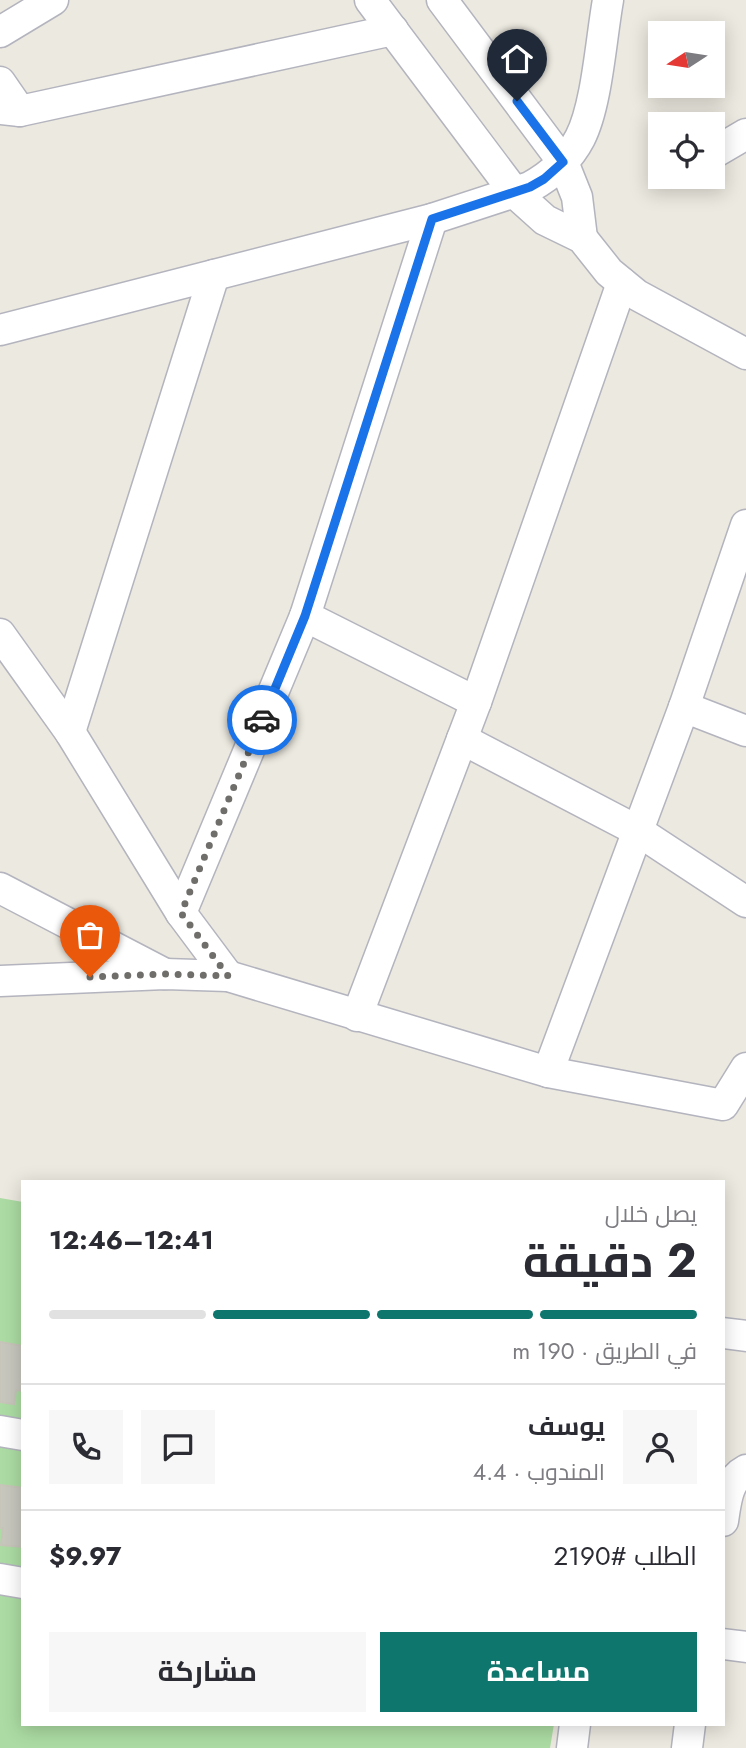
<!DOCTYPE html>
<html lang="ar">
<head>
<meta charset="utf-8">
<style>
  body { margin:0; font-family:Jost,Cairo,sans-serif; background:#f7f7f7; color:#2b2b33; direction:rtl; height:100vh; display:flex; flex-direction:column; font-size:26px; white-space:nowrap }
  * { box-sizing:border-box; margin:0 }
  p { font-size:23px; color:#7c7c81 }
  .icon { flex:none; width:38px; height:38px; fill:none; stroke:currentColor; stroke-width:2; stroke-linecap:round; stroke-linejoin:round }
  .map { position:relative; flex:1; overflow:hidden; direction:ltr }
  .side { position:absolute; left:21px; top:1180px; width:704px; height:546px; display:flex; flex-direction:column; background:#fff; border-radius:0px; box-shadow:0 4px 18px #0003; direction:rtl }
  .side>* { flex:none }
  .needle { width:46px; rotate:258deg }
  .tools { position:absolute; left:648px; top:21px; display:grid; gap:14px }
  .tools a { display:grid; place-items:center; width:77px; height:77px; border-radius:0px; background:#fff; box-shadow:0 4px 18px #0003; font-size:35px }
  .pin { position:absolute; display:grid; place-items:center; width:60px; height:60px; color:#fff; margin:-72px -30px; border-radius:50% 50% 50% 0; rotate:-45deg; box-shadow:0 0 7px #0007 }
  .pin .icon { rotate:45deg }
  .courier { position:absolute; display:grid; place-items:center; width:70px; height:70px; margin:-35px; border:5px solid #1a73e8; border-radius:50%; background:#fff; color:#222; box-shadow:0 2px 9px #0007 }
  .headline em { font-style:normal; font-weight:700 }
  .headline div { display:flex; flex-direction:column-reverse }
  .headline { display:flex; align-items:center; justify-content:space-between; height:119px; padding:0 28px }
  h1 { font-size:46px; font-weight:700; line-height:52px }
  .bar { display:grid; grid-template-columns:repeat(4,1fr); gap:10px 7px; align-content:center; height:84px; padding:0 28px }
  .bar i { height:9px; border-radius:5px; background:#e1e1e2 }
  .bar .on { background:#0f766e }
  .bar p { grid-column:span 4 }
  .line { display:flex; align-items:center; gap:18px; padding:0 28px; border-top:2px solid #e1e1e2 }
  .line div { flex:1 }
  .round { display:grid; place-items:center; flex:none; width:74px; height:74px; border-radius:0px; background:#f7f7f7 }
  .cta { display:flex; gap:14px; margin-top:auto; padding:14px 28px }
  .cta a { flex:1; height:80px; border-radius:0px; background:#0f766e; color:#fff; font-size:28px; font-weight:700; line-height:80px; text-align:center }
  .cta a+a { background:#f7f7f7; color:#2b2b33 }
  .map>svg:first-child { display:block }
</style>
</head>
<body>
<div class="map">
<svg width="746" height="1748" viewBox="0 0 746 1748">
  <rect width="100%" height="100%" fill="#ece9e0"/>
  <polygon fill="#acdca3" points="0,1198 23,1202 23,1724 554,1724 550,1748 0,1748"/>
  <g fill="#c8c7be" stroke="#c7c5ba" stroke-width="2">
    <polygon points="0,1342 23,1346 23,1391 16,1390 14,1404 0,1402"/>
    <polygon points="0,1485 23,1488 23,1547 1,1545 3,1528 0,1528"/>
  </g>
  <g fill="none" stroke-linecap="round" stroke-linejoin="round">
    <g stroke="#b3b4be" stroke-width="33">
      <g id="street">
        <polyline points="370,0 515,193 545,220 582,238 609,272 637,295 746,354"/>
        <polyline points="442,0 563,162 577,197 582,238"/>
        <polyline points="0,32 53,0"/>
        <polyline points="0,82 20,111"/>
        <polyline points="0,109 20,111 393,30"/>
        <polyline points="712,154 746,134"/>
        <path d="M0,330L432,219L530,187C550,176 569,159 580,138C597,105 601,39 608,0"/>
        <polyline points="305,616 476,702"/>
        <polyline points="0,634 70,732 181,913 228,976"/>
        <polyline points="684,707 746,731"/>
        <polyline points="70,732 214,275"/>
        <polyline points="462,739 638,831 746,902"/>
        <polyline points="0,888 165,974"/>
        <polyline points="181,913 305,616 432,219"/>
        <polyline points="0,981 165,974 228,976 548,1072 723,1105 746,1068"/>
        <polyline points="357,1016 476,702 622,283"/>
        <polyline points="548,1072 684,707 746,525"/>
        <polyline points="723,1333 746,1336"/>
        <polyline points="0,1431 23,1435"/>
        <path d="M723,1521C726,1502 727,1480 746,1470"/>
        <polyline points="0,1579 23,1583"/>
        <polyline points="723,1644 746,1647"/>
        <polyline points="572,1748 575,1724"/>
        <polyline points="687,1748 690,1724"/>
      </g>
    </g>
    <use href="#street" stroke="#fff" stroke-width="30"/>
  </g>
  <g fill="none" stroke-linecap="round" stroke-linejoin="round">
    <polyline stroke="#6f6e6b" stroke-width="7" stroke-dasharray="0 12.6" points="90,977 165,974 228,976 181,913 262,720"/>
    <polyline stroke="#1a73e8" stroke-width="9" points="262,720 305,616 432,219 530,187 544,179 563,162 517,101"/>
  </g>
</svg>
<div class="tools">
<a><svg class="needle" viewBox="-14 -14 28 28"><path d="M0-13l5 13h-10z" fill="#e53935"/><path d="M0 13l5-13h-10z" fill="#7c7c81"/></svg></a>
<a><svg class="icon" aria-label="locate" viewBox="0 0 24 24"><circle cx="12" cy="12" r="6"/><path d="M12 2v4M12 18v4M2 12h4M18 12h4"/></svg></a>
</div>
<div class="pin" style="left:90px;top:977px;background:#ea580c"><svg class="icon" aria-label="bag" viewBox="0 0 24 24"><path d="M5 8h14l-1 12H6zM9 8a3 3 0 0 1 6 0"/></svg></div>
<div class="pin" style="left:517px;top:101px;background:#1f2937"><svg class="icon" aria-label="home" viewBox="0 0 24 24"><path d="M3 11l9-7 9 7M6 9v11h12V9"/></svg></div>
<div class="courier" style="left:262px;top:720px"><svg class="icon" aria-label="car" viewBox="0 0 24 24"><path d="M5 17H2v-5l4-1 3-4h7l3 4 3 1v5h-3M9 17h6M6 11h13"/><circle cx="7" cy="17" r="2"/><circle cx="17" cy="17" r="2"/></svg></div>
<section class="side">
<div class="headline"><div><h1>2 دقيقة</h1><p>يصل خلال</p></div><em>12:41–12:46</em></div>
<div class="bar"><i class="on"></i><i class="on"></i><i class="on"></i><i></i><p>في الطريق · 190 m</p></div>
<div class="line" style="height:126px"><a class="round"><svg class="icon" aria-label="person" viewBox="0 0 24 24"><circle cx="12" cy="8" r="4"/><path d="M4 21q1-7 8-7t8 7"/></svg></a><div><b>يوسف</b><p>المندوب · 4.4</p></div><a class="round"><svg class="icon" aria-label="chat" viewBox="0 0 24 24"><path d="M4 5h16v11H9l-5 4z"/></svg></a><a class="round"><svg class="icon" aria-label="phone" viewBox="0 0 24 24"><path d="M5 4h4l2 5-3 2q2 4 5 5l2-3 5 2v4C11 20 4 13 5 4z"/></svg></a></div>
<div class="line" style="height:91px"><div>الطلب #2190</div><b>$9.97</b></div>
<div class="cta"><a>مساعدة</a><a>مشاركة</a></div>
</section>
</div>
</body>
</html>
